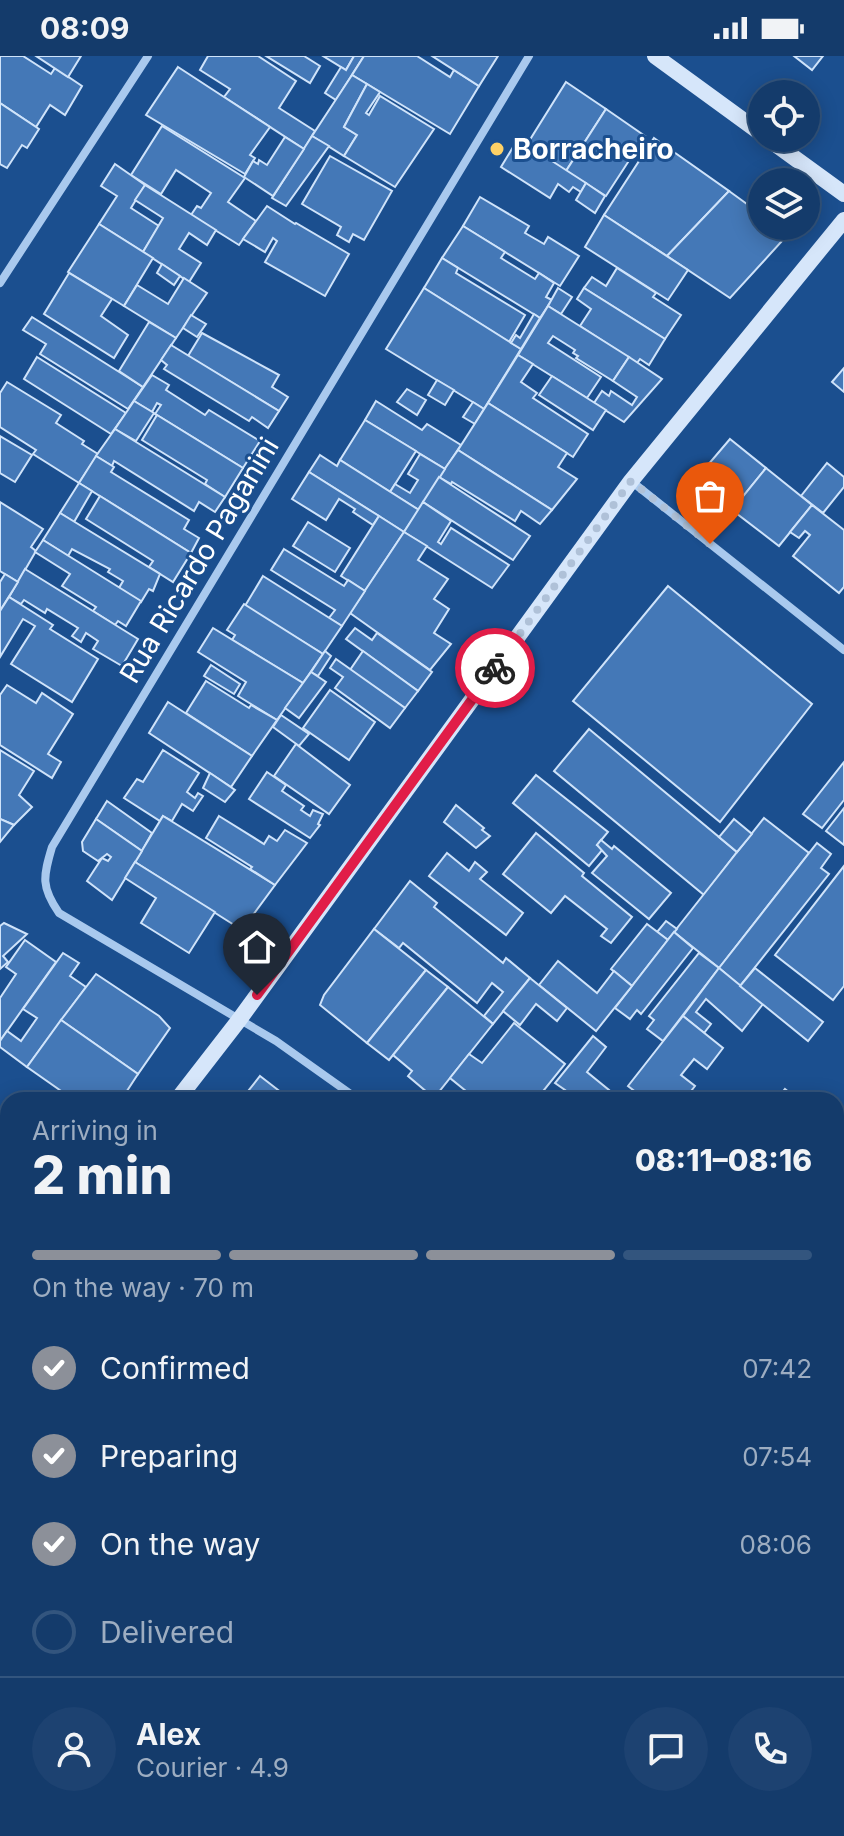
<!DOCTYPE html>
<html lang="en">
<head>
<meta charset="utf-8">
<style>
  body { margin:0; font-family:Inter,sans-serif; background:#1d4271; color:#f1f3f6; height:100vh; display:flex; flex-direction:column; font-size:30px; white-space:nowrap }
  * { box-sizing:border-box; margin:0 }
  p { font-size:26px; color:#9dadc1 }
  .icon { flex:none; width:44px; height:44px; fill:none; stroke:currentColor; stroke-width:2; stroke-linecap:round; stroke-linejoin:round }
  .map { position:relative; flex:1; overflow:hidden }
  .side { position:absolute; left:0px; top:1036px; width:844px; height:744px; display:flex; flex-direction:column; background:#143b6b; border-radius:24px 24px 0 0; box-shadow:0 4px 20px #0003,0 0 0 2px #33557e }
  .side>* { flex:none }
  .fabs { position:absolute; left:748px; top:24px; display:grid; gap:16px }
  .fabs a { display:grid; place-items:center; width:72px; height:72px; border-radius:50%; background:#143b6b; box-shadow:0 4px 20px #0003,0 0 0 2px #33557e; font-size:40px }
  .pin { position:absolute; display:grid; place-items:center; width:68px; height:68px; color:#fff; margin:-82px -34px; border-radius:50% 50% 50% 0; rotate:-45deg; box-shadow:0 0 8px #0007 }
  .pin .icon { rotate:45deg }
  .courier { position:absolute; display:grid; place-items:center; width:80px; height:80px; margin:-40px; border:6px solid #e11d48; border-radius:50%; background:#fff; color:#222; box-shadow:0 2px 10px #0007 }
  .summary em { font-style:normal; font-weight:800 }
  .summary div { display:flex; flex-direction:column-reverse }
  .summary { display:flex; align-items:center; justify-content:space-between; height:136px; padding:0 32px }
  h1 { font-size:52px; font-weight:800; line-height:60px }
  .bar { display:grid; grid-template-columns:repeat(4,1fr); gap:12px 8px; align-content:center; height:96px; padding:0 32px }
  .bar i { height:10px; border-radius:6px; background:#33557e }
  .bar .selected { background:#8c9099 }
  .bar p { grid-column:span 4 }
  .line { display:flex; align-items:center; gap:20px; padding:0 32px; border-top:2px solid #33557e }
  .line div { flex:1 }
  .round { display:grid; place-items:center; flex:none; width:84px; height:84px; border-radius:42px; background:#1d4271 }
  ol { padding:0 32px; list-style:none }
  li { display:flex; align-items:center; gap:24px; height:88px }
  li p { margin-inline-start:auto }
  li .icon { padding:8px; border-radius:50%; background:#8c9099; color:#fff; stroke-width:4 }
  li:last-child { color:#9dadc1 }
  li i { width:44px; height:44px; border:4px solid #33557e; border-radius:50% }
  .status { display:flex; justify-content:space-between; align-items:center; height:56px; padding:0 40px; background:#143b6b; direction:ltr }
  .status svg { height:22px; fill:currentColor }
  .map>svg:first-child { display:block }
</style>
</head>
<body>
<div class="status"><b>08:09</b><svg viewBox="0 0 49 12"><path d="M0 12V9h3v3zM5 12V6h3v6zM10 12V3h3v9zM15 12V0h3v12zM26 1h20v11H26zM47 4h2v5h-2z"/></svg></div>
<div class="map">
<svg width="844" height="1780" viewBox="0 0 844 1780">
  <rect width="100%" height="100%" fill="#1b4f8f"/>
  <g fill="#4478b7" stroke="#cfe3fa" stroke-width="2">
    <polygon points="0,0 23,0 51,18 55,12 82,30 65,59 50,49 36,71 0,47"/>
    <polygon points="36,0 81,0 68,21"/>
    <polygon points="208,0 258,0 296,25 279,52 315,75 304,93 224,41 230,33 200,14"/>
    <polygon points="266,0 304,0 320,10 310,27"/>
    <polygon points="323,0 354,0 346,14"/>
    <polygon points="354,0 364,0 336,44 325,37 341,11 346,14"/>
    <polygon points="364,0 417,0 450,21 454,14 479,30 450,78 352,19"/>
    <polygon points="432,0 498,0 479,30"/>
    <polygon points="794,0 823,0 812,14"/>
    <polygon points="178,11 270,71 250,99 255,102 245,118 146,59"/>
    <polygon points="352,19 367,28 344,71 357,79 344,100 312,80"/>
    <polygon points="566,26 606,53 566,115 526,90"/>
    <polygon points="367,28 380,36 366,57 369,59 380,40 434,73 395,131 344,100 357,79 344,71"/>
    <polygon points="0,47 39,73 27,92 22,89 7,112 0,108"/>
    <polygon points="606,53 645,80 606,140 566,115"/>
    <polygon points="162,70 245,122 228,146 256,165 239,189 191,159 197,150 201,152 211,137 176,114 161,138 131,119"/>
    <polygon points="312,80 329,90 286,150 272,142"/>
    <polygon points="285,81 304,93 273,140 244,121 253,105 258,108 259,104 267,109"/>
    <polygon points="654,82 729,135 667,200 604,159"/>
    <polygon points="518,83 586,127 581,136 573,131 569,136 558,128 550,142 501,111"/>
    <polygon points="330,100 392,135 364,184 353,178 349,186 337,179 341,171 302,148"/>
    <polygon points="115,108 145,129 131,152 159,170 143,196 99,168 117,140 101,130"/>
    <polygon points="586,127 605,140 595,157 576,144"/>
    <polygon points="145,129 216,174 207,189 189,177 179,193 201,207 189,226 143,196 163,162 135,144"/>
    <polygon points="729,135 762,159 762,170 777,170 782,185 730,242 667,200"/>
    <polygon points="480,141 529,170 525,177 544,188 548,181 579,200 560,230 463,170"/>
    <polygon points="267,150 295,168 296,167 349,198 325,240 265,206 277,185 273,182 265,196 243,183"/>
    <polygon points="604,159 688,214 668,244 585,191"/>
    <polygon points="99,168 153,202 124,250 68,216"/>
    <polygon points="463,170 505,196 501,202 535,223 539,217 554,227 546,241 552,244 540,262 442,202"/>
    <polygon points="442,202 458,212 456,217 525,259 509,286 424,232"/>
    <polygon points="162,208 180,220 174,229 157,217"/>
    <polygon points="617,212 656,237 653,241 681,259 665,283 584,232 592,221 606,230"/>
    <polygon points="69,217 112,243 101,260 128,279 114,302 44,258"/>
    <polygon points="184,222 207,237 176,282 124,250 137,229 168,248"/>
    <polygon points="424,232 521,293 484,353 386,293"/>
    <polygon points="558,232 572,241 561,258 548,250"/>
    <polygon points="584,232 665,283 649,309 640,303 637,307 580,270 591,253 577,243"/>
    <polygon points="548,250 629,301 613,325 576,302 578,300 573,297 575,294 553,280 548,287 601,321 587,342 518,299"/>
    <polygon points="534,258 540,262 521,293 511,287 516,279 520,282"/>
    <polygon points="191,259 206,268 197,281 183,272"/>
    <polygon points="32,261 143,331 128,353 40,298 46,288 23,274"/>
    <polygon points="149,266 176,282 143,331 119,315"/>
    <polygon points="202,277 279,319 272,331 288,341 279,355 188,300"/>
    <polygon points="171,289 279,355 268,372 252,361 249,365 164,313 167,309 161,304"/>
    <polygon points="518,299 533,308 521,326 537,337 533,342 588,378 573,401 488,347"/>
    <polygon points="37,301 126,357 111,378 24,323"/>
    <polygon points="629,301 662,323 624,366 594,347 602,335 609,340 611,335 632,349 637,341 613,325"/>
    <polygon points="844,312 844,336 832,326"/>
    <polygon points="152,319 169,329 166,334 205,359 209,354 260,385 243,412 157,359 155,358 161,349 157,347 152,356 134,345"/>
    <polygon points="552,320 606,354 593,374 539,339"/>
    <polygon points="437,324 454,334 445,349 428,339"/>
    <polygon points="7,326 61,359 56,367 84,385 82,388 98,398 79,427 33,398 36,394 0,371 0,337"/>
    <polygon points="407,333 426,344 417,359 397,346"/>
    <polygon points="134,345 154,357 136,385 115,373"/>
    <polygon points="376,345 422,374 427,368 461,389 445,413 365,364"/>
    <polygon points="473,346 484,353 475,368 463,361"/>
    <polygon points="488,347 567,397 558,411 577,423 552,454 458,394"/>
    <polygon points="157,359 243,412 225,441 205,428 207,424 142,384"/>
    <polygon points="365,364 416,395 390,436 340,404"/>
    <polygon points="115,373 225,441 215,456 199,446 194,455 114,405 112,410 96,400"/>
    <polygon points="0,380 32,399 15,426 0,417"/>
    <polygon points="730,383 766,412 732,454 695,424"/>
    <polygon points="458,394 552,454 540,468 521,455 515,465 452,426 451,428 439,421"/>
    <polygon points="420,398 445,413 419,454 390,436 395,428 410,437 418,424 408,418"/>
    <polygon points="320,399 337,410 340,404 419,454 404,476 309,416"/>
    <polygon points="96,400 114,411 111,416 189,464 184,473 199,482 191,497 79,427"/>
    <polygon points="827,407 844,421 844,431 823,457 801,440"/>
    <polygon points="766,412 812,449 779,490 732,454"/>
    <polygon points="309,416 379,460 373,469 353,456 355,453 339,443 326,464 292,443"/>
    <polygon points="439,421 530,480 513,504 423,446"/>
    <polygon points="79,427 92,435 74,466 60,457"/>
    <polygon points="100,440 191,497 173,526 149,511 153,505 86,463"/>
    <polygon points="0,446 43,473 31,491 36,495 18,526 0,515"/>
    <polygon points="423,446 451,465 438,486 441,488 451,472 509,509 492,532 404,476"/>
    <polygon points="812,449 844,474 844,531 839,537 793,500 810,479 805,475 799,482 790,476"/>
    <polygon points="60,457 160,518 153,535 149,533 141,546 119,532 123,525 108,516 110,513 72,493 68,500 43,484"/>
    <polygon points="379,460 404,476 365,535 341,520"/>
    <polygon points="308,466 350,492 335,516 293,490"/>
    <polygon points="404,476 427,490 418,504 448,523 434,543 449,553 434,577 451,588 430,614 350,557"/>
    <polygon points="43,484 141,545 126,570 118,565 115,569 93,555 96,551 62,530 70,518 35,496"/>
    <polygon points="284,493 344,530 348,524 365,535 342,570 329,562 335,554 271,514"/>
    <polygon points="25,513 138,583 122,610 93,593 98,585 86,577 81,586 72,580 78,572 47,553 45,557 24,544 21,548 9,541"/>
    <polygon points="5,518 18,526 0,555 0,526"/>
    <polygon points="263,520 342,570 323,598 245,550"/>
    <polygon points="668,530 812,648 720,766 573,645"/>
    <polygon points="9,541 53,569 50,573 98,603 72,646 11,608 35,570 23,563 0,601 0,555"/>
    <polygon points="244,548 323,598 303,627 232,584 235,579 227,574"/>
    <polygon points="213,572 303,627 277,664 238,640 246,626 198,596"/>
    <polygon points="355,572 372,584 377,577 432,616 418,635 346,583"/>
    <polygon points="325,595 331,600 318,620 311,616"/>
    <polygon points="363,595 418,635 405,652 350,614"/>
    <polygon points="336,603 405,652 390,672 335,632 343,621 330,612"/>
    <polygon points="211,609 240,628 234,638 204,620"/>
    <polygon points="311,616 326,626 299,662 285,652"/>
    <polygon points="206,625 249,652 251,649 277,664 252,700 186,657"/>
    <polygon points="7,629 36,647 42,637 73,658 48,698 61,706 52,722 0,689 0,639"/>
    <polygon points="330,634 375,666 349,704 303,672"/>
    <polygon points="168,646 252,700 231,731 149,677"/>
    <polygon points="281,659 309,678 299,690 273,671"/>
    <polygon points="589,673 737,796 704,839 554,715"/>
    <polygon points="296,688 350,729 329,758 274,720"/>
    <polygon points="0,694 34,715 19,739 32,751 14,769 0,763"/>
    <polygon points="163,694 199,717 187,736 195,742 198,737 203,740 193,755 182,748 172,765 163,760 160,765 124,742 137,723 143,726"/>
    <polygon points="844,706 844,744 822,772 803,758"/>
    <polygon points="267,716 286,729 282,735 304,750 301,754 310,760 313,754 323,758 318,768 320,769 310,782 249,743"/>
    <polygon points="210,717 235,734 225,746 203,732"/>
    <polygon points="536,719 608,776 597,789 603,793 589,810 513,747"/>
    <polygon points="107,745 152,777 142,795 96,763"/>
    <polygon points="456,749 484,772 482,774 490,780 476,792 444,766"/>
    <polygon points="844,752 844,789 826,775"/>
    <polygon points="163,760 275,829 242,874 135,806"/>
    <polygon points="219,760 264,788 269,780 277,785 285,774 307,787 275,829 250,813 252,811 206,782"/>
    <polygon points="764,762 809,797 719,912 674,876"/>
    <polygon points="0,763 14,769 0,786"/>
    <polygon points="96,763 142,795 112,844 87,825 102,802 108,805 111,801 107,798 98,805 83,795 82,786"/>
    <polygon points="734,763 752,778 737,796 719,781"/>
    <polygon points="536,777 584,817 582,820 632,861 611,887 601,880 607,873 565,840 551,857 503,818"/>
    <polygon points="601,784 612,793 614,790 671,837 649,863 592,817 607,800 597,789"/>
    <polygon points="817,787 831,798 821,812 829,818 740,930 719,912"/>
    <polygon points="447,797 469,815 475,806 487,816 480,823 523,857 506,879 429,820"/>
    <polygon points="135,806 215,856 189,897 141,867 156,842 125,822"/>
    <polygon points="844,810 844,930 833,944 775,899"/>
    <polygon points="410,825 437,847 434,851 503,907 506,902 530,922 493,968 484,960 503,936 492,927 477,947 403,887 399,892 374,873"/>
    <polygon points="666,865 677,873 668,884 657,876"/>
    <polygon points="4,867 27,878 3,900 8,906 0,913 0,870"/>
    <polygon points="647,868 668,884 632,930 611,913"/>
    <polygon points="374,873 426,914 367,987 320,949 324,939"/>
    <polygon points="674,876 693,892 641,958 637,954 630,963 615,952"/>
    <polygon points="25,884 56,906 0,985 0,942 16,918 6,911"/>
    <polygon points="63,897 79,907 70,920 86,931 27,1011 0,991 0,985 7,975 21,985 37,962 23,953"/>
    <polygon points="699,897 719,912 663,985 647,973 654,964 649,960"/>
    <polygon points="558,905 597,937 614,915 632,930 596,975 539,929"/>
    <polygon points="719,912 763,948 742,975 706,943 696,956 711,968 704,977 683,960"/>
    <polygon points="755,912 823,966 808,985 740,930"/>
    <polygon points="426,914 448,931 389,1004 367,987"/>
    <polygon points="96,918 159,960 170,972 138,1018 61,964"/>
    <polygon points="530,922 567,952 557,965 536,948 520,969 503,955"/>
    <polygon points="448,931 493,968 434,1042 408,1020 412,1015 393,999"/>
    <polygon points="683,960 723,992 707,1013 694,1003 681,1019 695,1030 684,1044 646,1044 628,1030"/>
    <polygon points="61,964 138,1018 121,1044 74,1044 27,1011"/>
    <polygon points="514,967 565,1008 536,1044 477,1044 450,1022 469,998 482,1007"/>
    <polygon points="593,980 606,991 587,1016 609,1034 602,1044 557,1044 565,1034 555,1027"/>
    <polygon points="260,1020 291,1044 241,1044"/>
    <polygon points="785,1033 799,1044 776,1044"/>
    <polygon points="844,1078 844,1127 836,1137 836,1088"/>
    <polygon points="844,1127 844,1175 836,1185 836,1137"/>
    <polygon points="844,1175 844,1212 836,1222 836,1185"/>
    <polygon points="844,1297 844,1343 836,1337 836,1321 844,1311 837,1305"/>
    <polygon points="0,1350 8,1358 8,1391 0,1382"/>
    <polygon points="8,1392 8,1417 0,1409 0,1400"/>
    <polygon points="836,1473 844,1480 844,1493 836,1503"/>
    <polygon points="844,1493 844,1537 836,1546 836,1503"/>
    <polygon points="0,1498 8,1507 8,1545 0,1538"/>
    <polygon points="838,1543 844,1548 844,1580 836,1590 836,1546"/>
    <polygon points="8,1561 8,1601 0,1595 0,1571"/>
    <polygon points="0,1595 8,1601 8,1633 3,1628 0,1632"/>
    <polygon points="844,1626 844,1667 836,1676 836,1636"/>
    <polygon points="0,1654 8,1660 8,1696 0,1689"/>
    <polygon points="844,1671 844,1714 840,1719 836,1715 836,1680"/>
    <polygon points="0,1698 8,1704 8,1739 0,1732"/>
    <polygon points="0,1732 8,1739 8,1772 25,1772 19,1780 8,1780 0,1774"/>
    <polygon points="81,1772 129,1772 123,1780 92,1780"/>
    <polygon points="128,1772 134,1777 138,1772 189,1772 183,1780 123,1780"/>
    <polygon points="189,1772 224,1772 235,1780 183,1780"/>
    <polygon points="412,1772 449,1772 440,1780 412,1780 416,1777"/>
    <polygon points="449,1772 480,1772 488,1780 440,1780"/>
    <polygon points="573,1772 631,1772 641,1780 580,1780"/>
    <polygon points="687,1772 736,1772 729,1780 697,1780"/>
    <polygon points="736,1772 743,1772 753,1780 729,1780"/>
    <polygon points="758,1772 787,1772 792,1776 788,1780 753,1780"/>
  </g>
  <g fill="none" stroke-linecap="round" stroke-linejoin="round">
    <g stroke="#a9c9ee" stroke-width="8">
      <polyline points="0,227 148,0"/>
      <polyline points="631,425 844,594"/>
      <path d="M359,1044L276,985L59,857C41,831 43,821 52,791L529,0"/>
      <polyline points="836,1407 844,1413"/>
      <polyline points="0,1479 8,1487"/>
      <polyline points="287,1772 295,1780"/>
      <polyline points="664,1772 674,1780"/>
      <polyline points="39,1780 45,1772"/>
      <polyline points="345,1780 353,1772"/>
    </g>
    <g stroke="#d6e6fa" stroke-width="16">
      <polyline points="655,0 762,78"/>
      <polyline points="767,82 844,138"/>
      <polyline points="177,1044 239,964 631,425 844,164"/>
      <polyline points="0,1269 8,1260"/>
    </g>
  </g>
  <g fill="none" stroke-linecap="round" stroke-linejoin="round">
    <polyline stroke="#afc1d8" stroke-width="8" stroke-dasharray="0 14.4" points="495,612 631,425 710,488"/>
    <polyline stroke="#e11d48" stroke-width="10" points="257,939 495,612"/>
  </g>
  <circle fill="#ffd166" stroke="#1b4f8f" stroke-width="3" cx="497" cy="93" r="8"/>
  <g text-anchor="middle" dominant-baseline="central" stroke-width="6" stroke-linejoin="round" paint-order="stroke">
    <g font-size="28" font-weight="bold" fill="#fff" stroke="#1b4f8f" text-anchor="start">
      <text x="513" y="93">Borracheiro</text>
    </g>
    <g font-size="28" fill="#fff" stroke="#1b4f8f">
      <text transform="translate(199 504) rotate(-59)">Rua Ricardo Paganini</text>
    </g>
  </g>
</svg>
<div class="fabs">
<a><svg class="icon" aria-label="locate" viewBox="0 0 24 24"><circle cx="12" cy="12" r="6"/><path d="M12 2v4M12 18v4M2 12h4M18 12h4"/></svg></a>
<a><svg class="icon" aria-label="layers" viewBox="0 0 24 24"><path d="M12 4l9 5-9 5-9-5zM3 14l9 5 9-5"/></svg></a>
</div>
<div class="pin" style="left:710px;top:488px;background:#ea580c"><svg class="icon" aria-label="bag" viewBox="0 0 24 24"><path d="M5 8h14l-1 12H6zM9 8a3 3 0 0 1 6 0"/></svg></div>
<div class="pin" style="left:257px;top:939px;background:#1f2937"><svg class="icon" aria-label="home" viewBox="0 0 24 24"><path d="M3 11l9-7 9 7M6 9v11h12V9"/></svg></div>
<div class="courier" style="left:495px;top:612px"><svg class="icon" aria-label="bike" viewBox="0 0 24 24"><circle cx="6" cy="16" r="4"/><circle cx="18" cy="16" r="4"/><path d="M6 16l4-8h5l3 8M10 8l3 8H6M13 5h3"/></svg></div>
<section class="side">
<div class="summary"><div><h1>2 min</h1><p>Arriving in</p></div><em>08:11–08:16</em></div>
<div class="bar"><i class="selected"></i><i class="selected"></i><i class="selected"></i><i></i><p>On the way · 70 m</p></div>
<ol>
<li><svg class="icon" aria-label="check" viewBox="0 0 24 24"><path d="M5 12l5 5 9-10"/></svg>Confirmed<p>07:42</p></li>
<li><svg class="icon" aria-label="check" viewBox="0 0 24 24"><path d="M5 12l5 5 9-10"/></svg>Preparing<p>07:54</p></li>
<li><svg class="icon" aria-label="check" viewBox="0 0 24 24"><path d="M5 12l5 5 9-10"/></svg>On the way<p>08:06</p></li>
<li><i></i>Delivered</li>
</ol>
<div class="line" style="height:144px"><a class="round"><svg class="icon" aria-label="person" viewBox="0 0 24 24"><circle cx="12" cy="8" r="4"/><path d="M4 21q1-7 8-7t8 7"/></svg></a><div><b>Alex</b><p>Courier · 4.9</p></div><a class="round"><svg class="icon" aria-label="chat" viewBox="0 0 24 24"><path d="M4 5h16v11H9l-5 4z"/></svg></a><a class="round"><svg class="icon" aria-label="phone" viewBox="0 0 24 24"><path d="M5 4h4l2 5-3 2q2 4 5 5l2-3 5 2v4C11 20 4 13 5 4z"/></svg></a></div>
</section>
</div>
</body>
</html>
